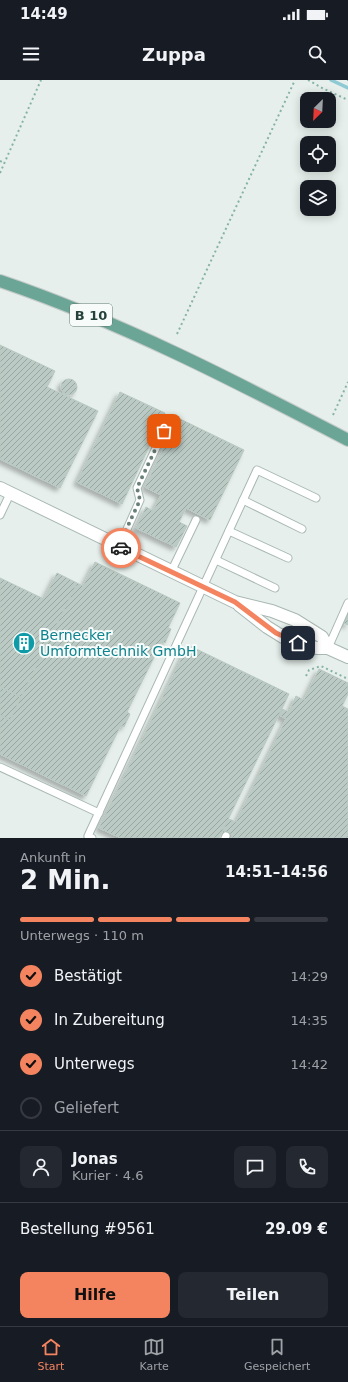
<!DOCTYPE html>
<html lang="de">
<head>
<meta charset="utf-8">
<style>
  body { margin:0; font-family:"DejaVu Sans",sans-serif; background:#242831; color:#f1f3f6; height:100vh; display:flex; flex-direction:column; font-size:15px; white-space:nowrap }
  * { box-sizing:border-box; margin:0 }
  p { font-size:13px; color:#9ea1a6 }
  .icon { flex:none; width:22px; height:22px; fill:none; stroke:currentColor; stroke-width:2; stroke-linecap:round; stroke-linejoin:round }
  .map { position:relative; height:758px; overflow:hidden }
  .sheet { display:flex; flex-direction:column; background:#171b24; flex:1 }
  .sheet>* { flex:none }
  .needle { width:26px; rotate:204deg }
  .tools { position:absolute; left:300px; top:12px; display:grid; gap:8px }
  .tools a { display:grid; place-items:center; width:36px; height:36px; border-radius:8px; background:#171b24; box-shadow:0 2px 10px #0003; font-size:20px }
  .pin { position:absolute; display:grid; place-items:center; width:34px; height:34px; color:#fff; margin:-17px; border-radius:8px; box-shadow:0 2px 6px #0006 }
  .courier { position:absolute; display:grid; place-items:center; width:40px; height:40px; margin:-20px; border:3px solid #f4845f; border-radius:50%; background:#fff; color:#222; box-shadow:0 1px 5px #0007 }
  .headline em { font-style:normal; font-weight:600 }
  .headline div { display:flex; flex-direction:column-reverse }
  .headline { display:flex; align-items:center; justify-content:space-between; height:68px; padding:0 20px }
  h1 { font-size:26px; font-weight:600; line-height:30px }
  .bar { display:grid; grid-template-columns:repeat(4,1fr); gap:6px 4px; align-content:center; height:48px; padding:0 20px }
  .bar i { height:5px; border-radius:3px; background:#363941 }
  .bar .current { background:#f4845f }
  .bar p { grid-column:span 4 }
  .line { display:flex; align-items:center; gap:10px; padding:0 20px; border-top:1px solid #363941 }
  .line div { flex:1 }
  .round { display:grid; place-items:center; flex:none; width:42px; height:42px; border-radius:8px; background:#242831 }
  ol { padding:0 20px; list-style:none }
  li { display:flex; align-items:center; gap:12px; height:44px }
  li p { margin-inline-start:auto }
  li .icon { padding:4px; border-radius:50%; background:#f4845f; color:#111; stroke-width:4 }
  li:last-child { color:#9ea1a6 }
  li i { width:22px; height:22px; border:2px solid #363941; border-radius:50% }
  .action { display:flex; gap:8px; margin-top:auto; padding:8px 20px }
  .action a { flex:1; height:46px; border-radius:8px; background:#f4845f; color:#111; font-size:16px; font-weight:600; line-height:46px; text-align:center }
  .action a+a { background:#242831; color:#f1f3f6 }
  .status { display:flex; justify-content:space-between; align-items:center; height:28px; padding:0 20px; background:#171b24; direction:ltr }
  .status svg { height:11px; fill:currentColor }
  header { display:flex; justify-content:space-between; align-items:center; height:52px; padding:0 20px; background:#171b24; font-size:18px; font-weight:600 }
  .tabs { display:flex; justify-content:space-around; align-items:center; height:56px; border-top:1px solid #363941; background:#171b24; font-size:11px; color:#9ea1a6 }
  .tabs a { display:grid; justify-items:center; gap:2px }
  .tabs .current { color:#f4845f }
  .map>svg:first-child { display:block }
</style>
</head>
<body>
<div class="status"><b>14:49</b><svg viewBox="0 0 49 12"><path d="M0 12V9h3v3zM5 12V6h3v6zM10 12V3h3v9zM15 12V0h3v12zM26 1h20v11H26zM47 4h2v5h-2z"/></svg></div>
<header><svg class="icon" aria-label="menu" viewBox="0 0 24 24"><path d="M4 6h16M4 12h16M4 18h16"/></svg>Zuppa<svg class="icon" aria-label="search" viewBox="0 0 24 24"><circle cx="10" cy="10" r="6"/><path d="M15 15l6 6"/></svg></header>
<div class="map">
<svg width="348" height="758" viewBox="0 0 348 758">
  <defs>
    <pattern id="building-hatch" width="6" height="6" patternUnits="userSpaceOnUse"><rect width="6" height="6" fill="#bbcac4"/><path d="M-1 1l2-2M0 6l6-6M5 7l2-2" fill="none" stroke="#98a6a0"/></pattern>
    <filter id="shadow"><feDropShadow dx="-3.5" dy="3.5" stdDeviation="2" flood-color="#0004"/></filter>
  </defs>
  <rect width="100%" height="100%" fill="#e6efeb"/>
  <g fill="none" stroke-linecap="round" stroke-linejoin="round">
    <polyline stroke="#8ec9d4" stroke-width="3.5" points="331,0 348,8"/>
  </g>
  <g fill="url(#building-hatch)" stroke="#b8c9c2" filter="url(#shadow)">
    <polygon points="0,265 55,291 47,307 98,331 60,408 0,379"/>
    <circle cx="69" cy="307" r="8"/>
    <polygon points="120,312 165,333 122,424 77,402"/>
    <polygon points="178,338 244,370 210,440 186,428 179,442 187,446 176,467 136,448 146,427 153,431 161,415 145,407"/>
    <polygon points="95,482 180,523 168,548 171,549 165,563 162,561 127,632 130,634 124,647 121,645 86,716 0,674 0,635 10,640 77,503 83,506"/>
    <polygon points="57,493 77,503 21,617 0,607 0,498 44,519"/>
    <polygon points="348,532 348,545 343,543"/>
    <polygon points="188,565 289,614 219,758 121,758 99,748"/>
    <polygon points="319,589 348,603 348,614 342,626 348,629 348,758 231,758 232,755 223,750 229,739 236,742 286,639 279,635 282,629 289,632 296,616 304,620"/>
    <polygon points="0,607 21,617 10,640 0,635"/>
  </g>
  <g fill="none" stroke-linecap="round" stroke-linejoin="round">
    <g stroke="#a8b8b2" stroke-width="9">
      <g id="service">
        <polyline points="243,420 302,449"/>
        <polyline points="0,435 10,414"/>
        <polyline points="229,451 288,478"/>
        <polyline points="119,467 140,420 137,408 164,351"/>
        <polyline points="216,480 275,508"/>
        <polyline points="171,492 196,440"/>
        <polyline points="328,568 348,523"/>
        <polyline points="0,687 99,733"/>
        <polyline points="92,758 88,756 257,390 316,418"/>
        <polyline points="225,758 226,756"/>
      </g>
    </g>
    <g stroke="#a8b8b2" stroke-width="14">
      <g id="minor">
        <polyline points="0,408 235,522 272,531 295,540 322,557 328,568"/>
        <polyline points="239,525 267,547 283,557 309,566 317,568 328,568 348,577"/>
      </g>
    </g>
    <g stroke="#c2cac8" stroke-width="14">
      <path id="primary" d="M0,201C121,242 235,301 348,360"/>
    </g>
    <g stroke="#86b3a5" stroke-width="2" stroke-dasharray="2 3" stroke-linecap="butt">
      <polyline points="308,0 322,8 348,20"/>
      <polyline points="347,0 348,0"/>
      <polyline points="0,81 4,83"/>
      <polyline points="0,93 41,0"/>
      <polyline points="177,254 295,0"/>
      <polyline points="333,335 348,302"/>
      <polyline points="306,596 309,590 321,586 348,599"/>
    </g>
    <use href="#service" stroke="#fff" stroke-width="7"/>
    <use href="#minor" stroke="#fff" stroke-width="12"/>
    <use href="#primary" stroke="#6aa596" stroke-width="12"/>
  </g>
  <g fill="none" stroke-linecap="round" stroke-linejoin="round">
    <polyline stroke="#687f78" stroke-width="4" stroke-dasharray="0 7.2" points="121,468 118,467 140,420 137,408 164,351"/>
    <polyline stroke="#f4845f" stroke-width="5" points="121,468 235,522 276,553 298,563"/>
  </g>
  <defs>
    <g id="building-disc" transform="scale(1.15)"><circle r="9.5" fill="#0f9aa8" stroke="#f7fbf9"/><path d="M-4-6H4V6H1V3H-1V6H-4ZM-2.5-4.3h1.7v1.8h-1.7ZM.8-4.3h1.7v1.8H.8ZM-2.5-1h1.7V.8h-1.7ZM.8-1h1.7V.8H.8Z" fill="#fff"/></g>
  </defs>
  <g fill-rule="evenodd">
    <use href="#building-disc" x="24" y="563"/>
  </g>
  <g text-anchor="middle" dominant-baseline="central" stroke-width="4" stroke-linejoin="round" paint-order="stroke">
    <rect fill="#f7fbf9" stroke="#637a73" stroke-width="1" x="70" y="224" width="42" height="22" rx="3"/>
    <g font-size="13" font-weight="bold" fill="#24423a">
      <text x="91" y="235">B 10</text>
    </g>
    <g font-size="14" fill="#0d838f" stroke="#f7fbf9" text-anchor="start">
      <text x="40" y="555">Bernecker<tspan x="40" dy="16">Umformtechnik GmbH</tspan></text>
    </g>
  </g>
</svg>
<div class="tools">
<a><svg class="needle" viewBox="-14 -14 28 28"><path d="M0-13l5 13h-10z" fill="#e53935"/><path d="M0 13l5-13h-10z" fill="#9ea1a6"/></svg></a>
<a><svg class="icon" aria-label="locate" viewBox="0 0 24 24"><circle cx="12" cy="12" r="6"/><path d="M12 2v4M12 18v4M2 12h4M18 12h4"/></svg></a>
<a><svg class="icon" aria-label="layers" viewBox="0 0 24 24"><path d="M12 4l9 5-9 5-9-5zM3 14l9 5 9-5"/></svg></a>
</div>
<div class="pin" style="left:164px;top:351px;background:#ea580c"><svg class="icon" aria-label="bag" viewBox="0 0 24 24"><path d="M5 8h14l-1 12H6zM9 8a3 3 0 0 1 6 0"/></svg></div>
<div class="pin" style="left:298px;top:563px;background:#1f2937"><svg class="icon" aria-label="home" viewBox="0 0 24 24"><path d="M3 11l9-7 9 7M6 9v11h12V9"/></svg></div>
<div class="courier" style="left:121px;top:468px"><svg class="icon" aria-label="car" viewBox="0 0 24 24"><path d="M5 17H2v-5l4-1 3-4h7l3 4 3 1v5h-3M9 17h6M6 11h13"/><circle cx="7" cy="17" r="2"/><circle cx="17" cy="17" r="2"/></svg></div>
</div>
<section class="sheet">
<div class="headline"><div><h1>2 Min.</h1><p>Ankunft in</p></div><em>14:51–14:56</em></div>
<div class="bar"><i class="current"></i><i class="current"></i><i class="current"></i><i></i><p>Unterwegs · 110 m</p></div>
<ol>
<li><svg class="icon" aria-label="check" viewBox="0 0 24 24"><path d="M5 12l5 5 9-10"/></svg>Bestätigt<p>14:29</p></li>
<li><svg class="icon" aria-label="check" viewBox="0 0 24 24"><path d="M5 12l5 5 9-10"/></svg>In Zubereitung<p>14:35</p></li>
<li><svg class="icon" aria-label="check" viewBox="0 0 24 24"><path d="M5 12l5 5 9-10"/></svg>Unterwegs<p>14:42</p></li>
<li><i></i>Geliefert</li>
</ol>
<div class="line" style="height:72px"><a class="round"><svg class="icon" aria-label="person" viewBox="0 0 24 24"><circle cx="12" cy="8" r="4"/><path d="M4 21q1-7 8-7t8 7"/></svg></a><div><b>Jonas</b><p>Kurier · 4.6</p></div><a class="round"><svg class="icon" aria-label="chat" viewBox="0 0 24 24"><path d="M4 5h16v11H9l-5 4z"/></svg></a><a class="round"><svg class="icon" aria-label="phone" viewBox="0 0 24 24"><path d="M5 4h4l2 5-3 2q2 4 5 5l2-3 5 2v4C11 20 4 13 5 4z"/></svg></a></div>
<div class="line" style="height:52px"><div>Bestellung #9561</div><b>29.09 €</b></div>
<div class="action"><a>Hilfe</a><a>Teilen</a></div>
</section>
<nav class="tabs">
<a class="current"><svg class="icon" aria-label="home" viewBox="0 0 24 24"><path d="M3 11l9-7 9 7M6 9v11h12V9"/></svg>Start</a>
<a><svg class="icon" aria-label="map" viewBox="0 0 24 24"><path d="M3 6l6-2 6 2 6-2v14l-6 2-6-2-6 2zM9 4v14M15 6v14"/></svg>Karte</a>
<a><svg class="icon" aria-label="saved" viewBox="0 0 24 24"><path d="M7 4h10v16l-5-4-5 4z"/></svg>Gespeichert</a>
</nav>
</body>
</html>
